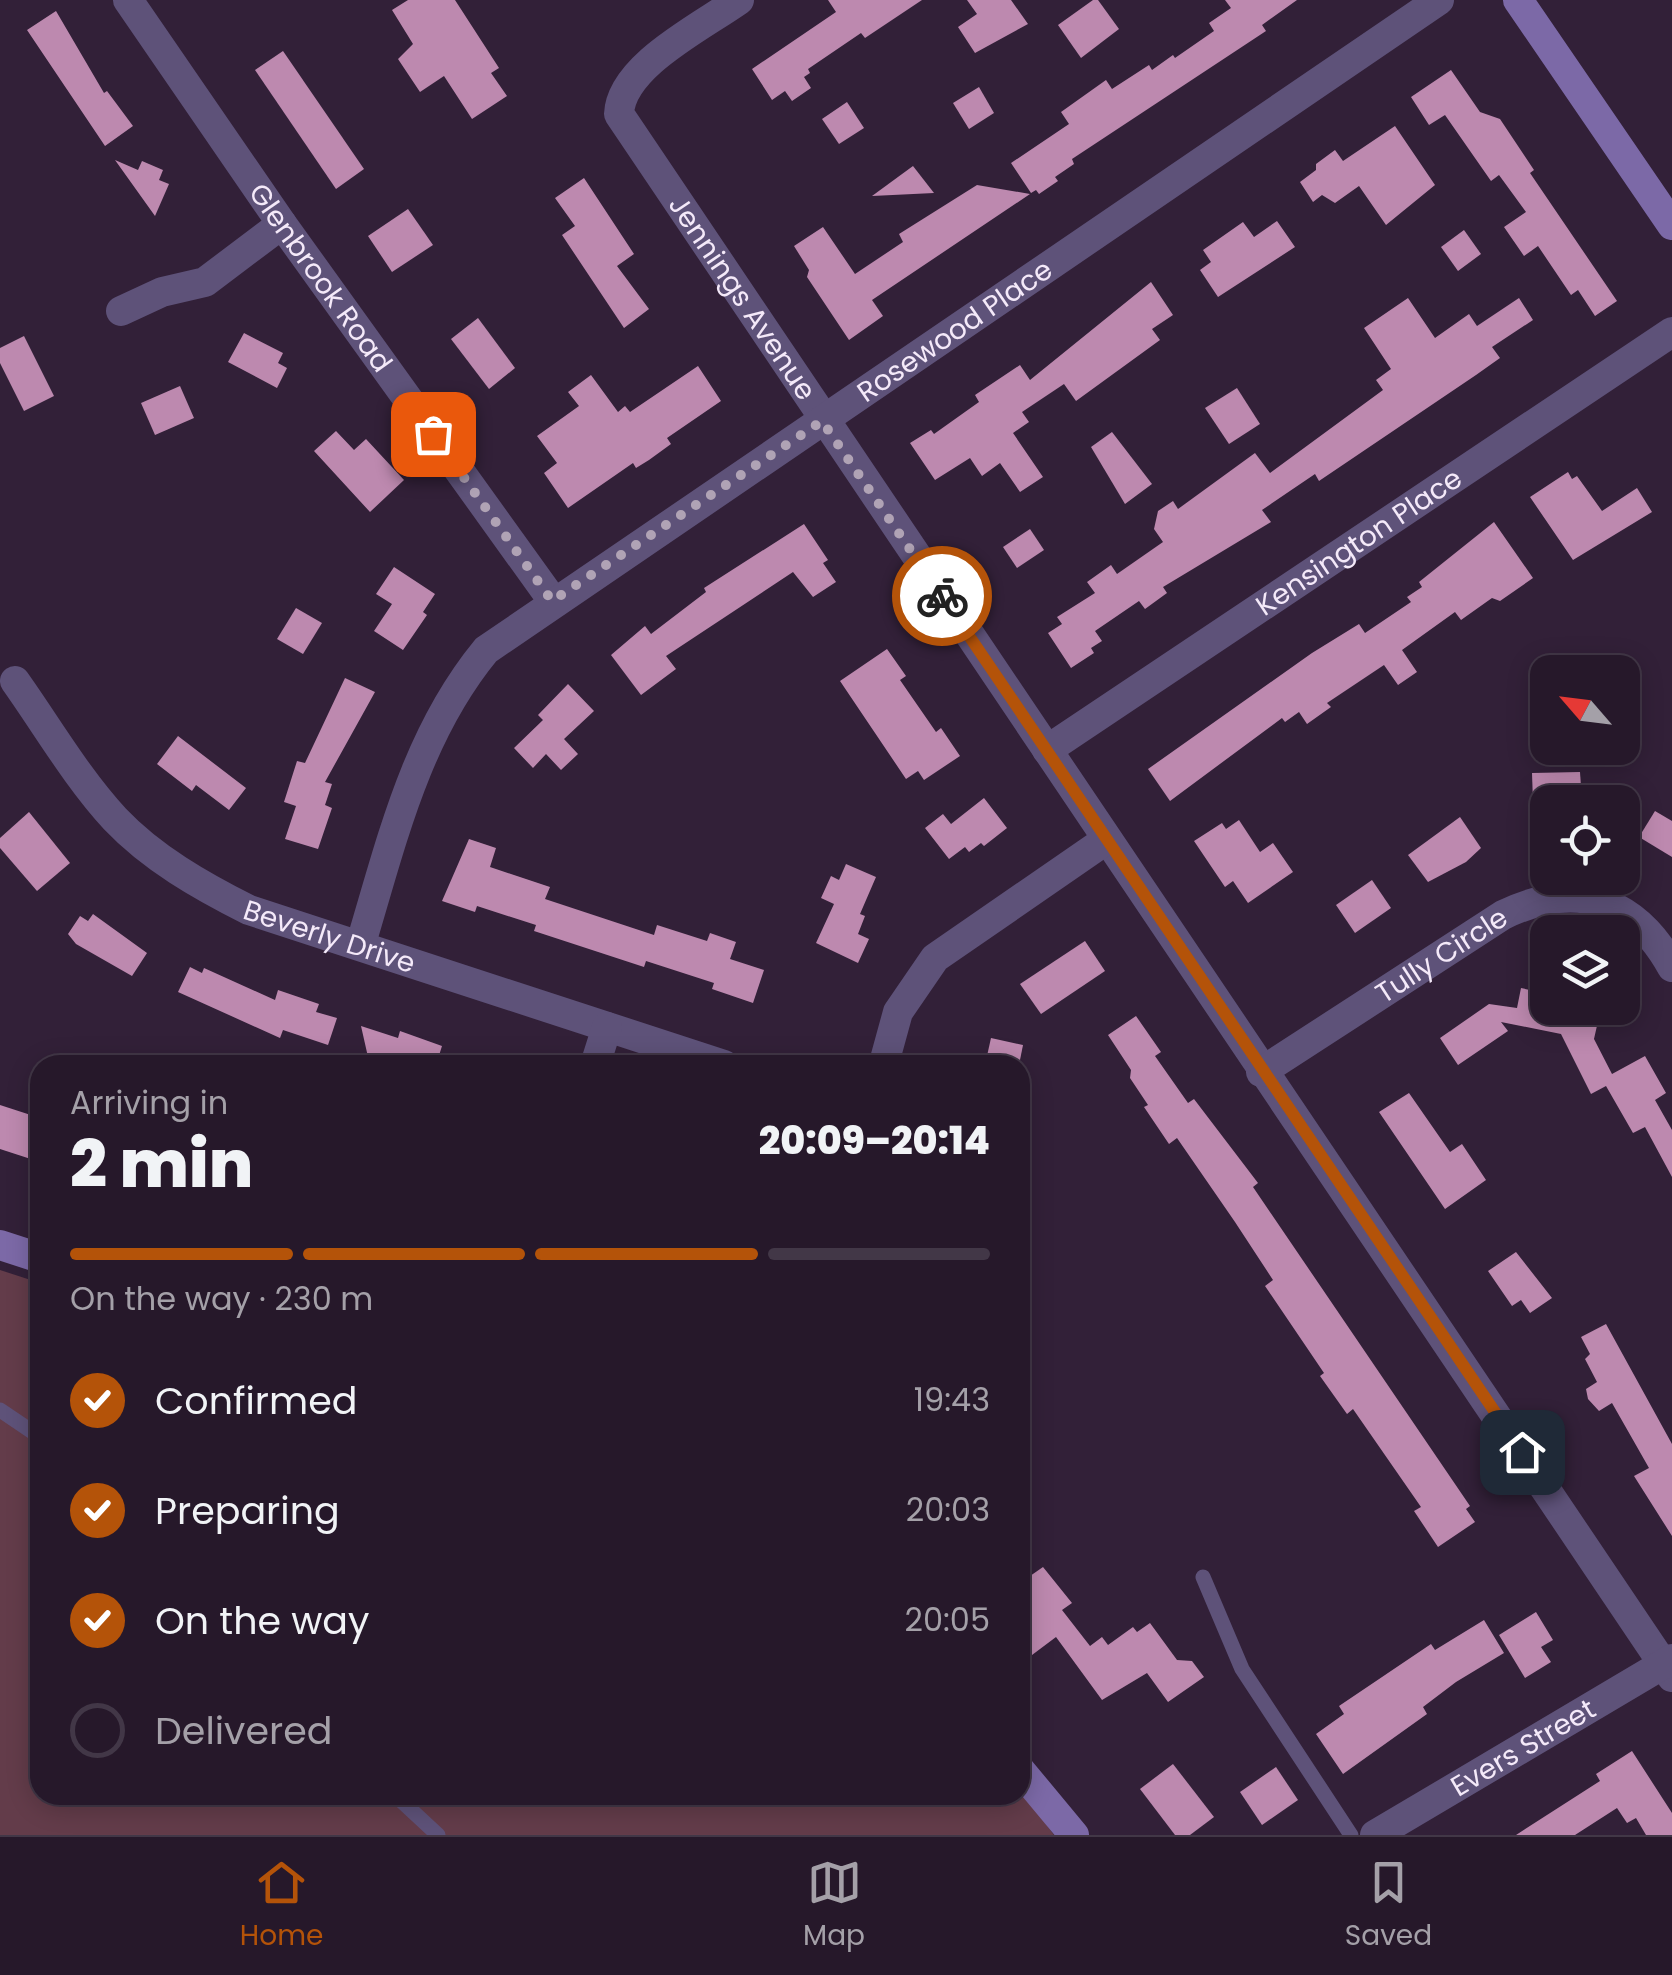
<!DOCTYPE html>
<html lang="en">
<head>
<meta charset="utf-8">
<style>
  body { margin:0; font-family:Poppins,sans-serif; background:#322536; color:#f1f3f6; height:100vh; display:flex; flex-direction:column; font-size:38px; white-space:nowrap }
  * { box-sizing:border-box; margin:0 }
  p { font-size:32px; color:#a4a0a8 }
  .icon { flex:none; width:55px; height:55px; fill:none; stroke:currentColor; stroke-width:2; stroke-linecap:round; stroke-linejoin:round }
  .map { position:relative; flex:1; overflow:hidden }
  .side { position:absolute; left:30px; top:1055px; width:1000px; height:750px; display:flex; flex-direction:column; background:#26182a; border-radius:30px; box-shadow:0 5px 25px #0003,0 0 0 2px #423747 }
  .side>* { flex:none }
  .needle { width:65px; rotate:298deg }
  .controls { position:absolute; left:1530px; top:655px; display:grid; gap:20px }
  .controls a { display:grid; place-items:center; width:110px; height:110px; border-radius:20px; background:#26182a; box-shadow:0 5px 25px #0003,0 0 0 2px #423747; font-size:50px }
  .pin { position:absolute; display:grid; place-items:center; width:85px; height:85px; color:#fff; margin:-42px; border-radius:20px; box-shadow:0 5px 15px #0006 }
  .courier { position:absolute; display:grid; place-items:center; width:100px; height:100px; margin:-50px; border:8px solid #b45309; border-radius:50%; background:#fff; color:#222; box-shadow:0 2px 12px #0007 }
  .overview em { font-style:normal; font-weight:800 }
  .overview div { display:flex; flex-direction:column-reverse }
  .overview { display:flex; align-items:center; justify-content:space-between; height:170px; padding:0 40px }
  h1 { font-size:65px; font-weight:800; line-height:75px }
  .bar { display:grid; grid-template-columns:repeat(4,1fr); gap:15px 10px; align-content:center; height:120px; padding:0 40px }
  .bar i { height:12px; border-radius:8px; background:#423747 }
  .bar .selected { background:#b45309 }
  .bar p { grid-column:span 4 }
  ol { padding:0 40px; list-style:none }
  li { display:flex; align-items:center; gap:30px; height:110px }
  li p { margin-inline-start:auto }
  li .icon { padding:10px; border-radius:50%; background:#b45309; color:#fff; stroke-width:4 }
  li:last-child { color:#a4a0a8 }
  li i { width:55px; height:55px; border:5px solid #423747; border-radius:50% }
  .dock { display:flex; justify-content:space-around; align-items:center; height:140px; border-top:2px solid #423747; background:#26182a; font-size:28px; color:#a4a0a8 }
  .dock a { display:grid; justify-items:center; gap:5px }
  .dock .selected { color:#b45309 }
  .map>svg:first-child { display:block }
</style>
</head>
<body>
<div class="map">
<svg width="1672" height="1835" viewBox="0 0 1672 1835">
  <rect width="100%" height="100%" fill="#322038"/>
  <polygon fill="#633c4a" points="0,1270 40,1283 40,1795 1020,1795 1020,1789 1054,1835 0,1835"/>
  <g fill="#bd89af">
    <polygon points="408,0 455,0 499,68 491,73 507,96 472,119 444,76 420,92 398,59 413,44 392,10"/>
    <polygon points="828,0 922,0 865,38 861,33 808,69 810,73 804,77 811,88 792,101 785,91 772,100 752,69 836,12"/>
    <polygon points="967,0 1011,0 1028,24 975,53 958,27 977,14"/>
    <polygon points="1093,0 1098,0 1119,29 1081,58 1058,25"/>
    <polygon points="1225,0 1297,0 1262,25 1266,31 1072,159 1074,164 1055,177 1058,181 1039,194 1036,190 1031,193 1011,163 1069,124 1061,112 1106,80 1112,89 1149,65 1152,70 1173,55 1175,58 1214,31 1209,23 1231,8"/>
    <polygon points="56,11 104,93 107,91 133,126 105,146 27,30"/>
    <polygon points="283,51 364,169 336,189 255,70"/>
    <polygon points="1451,70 1480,112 1500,119 1534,170 1530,173 1617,301 1595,316 1578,290 1571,295 1538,246 1524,256 1504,227 1526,212 1499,175 1491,181 1445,115 1429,125 1411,97"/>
    <polygon points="979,87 994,113 969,129 953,103"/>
    <polygon points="847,102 864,128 839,144 822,119"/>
    <polygon points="1395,126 1435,185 1386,225 1359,186 1335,203 1322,195 1313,202 1300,182 1316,170 1316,164 1335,150 1343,161"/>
    <polygon points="115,160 138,170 142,161 163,170 159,180 169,184 155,216"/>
    <polygon points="913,166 934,193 872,196"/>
    <polygon points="584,178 634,254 617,266 649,309 624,328 562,235 575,226 555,198"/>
    <polygon points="977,185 1030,194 872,300 883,316 849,340 807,277 809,270 794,246 823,227 855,274 903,242 899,234"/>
    <polygon points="408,209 433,245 392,272 368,236"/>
    <polygon points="1277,221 1295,247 1218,297 1200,270 1211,262 1203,250 1243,222 1254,237"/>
    <polygon points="1464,230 1481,254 1458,271 1441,247"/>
    <polygon points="1151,282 1173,315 1152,329 1160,340 1076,401 1064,384 1022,412 1029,422 1013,433 1043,477 1020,492 1000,463 982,476 970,458 935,480 910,443 931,430 934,434 979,402 975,395 1020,365 1030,380"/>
    <polygon points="1408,298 1435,338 1469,314 1477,326 1519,298 1533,320 1492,347 1500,358 1476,375 1319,481 1315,474 1262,510 1271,522 1163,587 1167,593 1145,609 1139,601 1095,631 1102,641 1091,648 1094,653 1071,668 1048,633 1062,624 1057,617 1095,593 1087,582 1111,565 1117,574 1163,542 1154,529 1158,511 1173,501 1178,509 1255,453 1270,473 1383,390 1376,380 1391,369 1364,328"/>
    <polygon points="478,318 515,368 489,389 451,339"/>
    <polygon points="244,333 283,353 278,363 287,368 277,388 228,362"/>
    <polygon points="24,336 54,396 24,411 0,363 0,348"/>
    <polygon points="698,366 721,401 667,438 671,444 649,460 636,468 633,463 568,508 544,473 557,463 537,436 579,406 568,392 591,375 618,412 625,406 630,412"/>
    <polygon points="180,386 194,418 155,435 141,403"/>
    <polygon points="1237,388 1260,424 1229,444 1205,408"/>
    <polygon points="336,431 354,450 366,439 404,480 370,512 314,451"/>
    <polygon points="1112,432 1152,484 1125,504 1091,447"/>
    <polygon points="1568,472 1572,479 1577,476 1602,511 1637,488 1652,512 1573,560 1530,497"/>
    <polygon points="1494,522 1533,578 1500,601 1492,598 1461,620 1455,612 1402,650 1417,672 1398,685 1384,665 1327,703 1331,707 1307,724 1299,712 1285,722 1282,718 1170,801 1148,769 1312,653 1359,624 1365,633 1411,602 1407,597 1422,587 1419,582"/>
    <polygon points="804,524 828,560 823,563 836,582 813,597 793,572 666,656 676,669 641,695 611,655 645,626 651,634 706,592 704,588"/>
    <polygon points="1030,529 1044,550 1017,568 1003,547"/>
    <polygon points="394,567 435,594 423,612 427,615 403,650 374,631 392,604 376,594"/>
    <polygon points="296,608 322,623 303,654 277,639"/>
    <polygon points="887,649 906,676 900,680 936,732 941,728 960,756 924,780 918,771 906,779 840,681"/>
    <polygon points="345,678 375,692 325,782 332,784 325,805 332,808 318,849 285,839 296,806 284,802 297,761 305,763"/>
    <polygon points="568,684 594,711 564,739 578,754 561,770 546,754 533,768 514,748 543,720 538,715"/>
    <polygon points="178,736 246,788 229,810 196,785 192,791 157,764"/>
    <polygon points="1580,772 1582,801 1533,802 1532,773"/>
    <polygon points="984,798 1007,828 984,846 981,843 969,852 965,847 949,859 925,828 943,814 951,824"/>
    <polygon points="1655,811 1672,821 1672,857 1639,837"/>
    <polygon points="29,812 70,863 37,891 0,848 0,838"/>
    <polygon points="1460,817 1481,848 1466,862 1428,882 1408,855"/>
    <polygon points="1239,820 1260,852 1273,843 1293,872 1248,903 1233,881 1225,887 1194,841 1222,823 1226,829"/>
    <polygon points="469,839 496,848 490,867 550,887 545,899 654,935 657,925 707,941 710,933 736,942 730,959 764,970 753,1003 712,989 714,983 646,961 644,967 534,931 536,925 477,906 475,912 442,901"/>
    <polygon points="846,864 876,877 860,914 865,916 858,934 869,939 858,963 816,943 834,904 821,898 831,876 839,880"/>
    <polygon points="1372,880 1391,908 1355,933 1336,905"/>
    <polygon points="93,914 147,953 132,976 76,944 68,934 80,916 88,921"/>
    <polygon points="1085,941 1105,971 1041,1014 1020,984"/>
    <polygon points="190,967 202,973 204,968 275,1000 278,990 319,1004 316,1012 337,1018 328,1045 283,1030 280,1038 178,992"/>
    <polygon points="1521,988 1548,994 1548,1008 1601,1008 1594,1039 1612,1074 1645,1056 1666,1093 1655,1100 1672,1130 1672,1177 1645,1127 1633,1133 1606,1086 1591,1094 1561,1034 1501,1022 1508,1031 1458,1065 1440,1038 1489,1004 1517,1008"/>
    <polygon points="1136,1016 1161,1052 1155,1056 1188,1103 1194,1099 1258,1183 1253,1187 1470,1506 1466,1509 1475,1522 1438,1547 1414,1511 1421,1507 1353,1409 1347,1414 1320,1376 1324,1373 1265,1286 1273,1280 1235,1222 1177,1138 1169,1144 1144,1107 1148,1105 1130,1078 1131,1070 1108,1035"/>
    <polygon points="361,1026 398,1038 400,1031 442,1046 436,1065 393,1065 368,1057"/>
    <polygon points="991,1038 1023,1045 1019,1065 985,1065"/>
    <polygon points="1409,1093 1450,1152 1462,1144 1486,1180 1445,1209 1379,1112"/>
    <polygon points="0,1105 40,1118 40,1162 0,1149"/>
    <polygon points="1516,1252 1552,1298 1530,1313 1521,1300 1512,1306 1488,1271"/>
    <polygon points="1606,1324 1672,1444 1672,1536 1634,1476 1649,1468 1612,1403 1599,1411 1588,1399 1586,1389 1597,1382 1585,1359 1590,1354 1581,1337"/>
    <polygon points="1043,1567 1072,1603 1062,1610 1090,1646 1102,1637 1108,1645 1133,1627 1137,1632 1150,1623 1177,1660 1192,1661 1204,1677 1168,1702 1147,1673 1102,1700 1056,1637 1032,1655 1020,1639 1020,1583"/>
    <polygon points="1536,1612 1553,1640 1541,1647 1551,1662 1525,1678 1499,1635"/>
    <polygon points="1484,1620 1504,1653 1456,1682 1423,1707 1427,1714 1343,1774 1316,1734 1344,1714 1339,1706 1431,1644 1435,1650"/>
    <polygon points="1632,1751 1672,1813 1672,1835 1646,1835 1636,1818 1627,1823 1617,1808 1575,1835 1516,1835 1600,1781 1596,1774"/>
    <polygon points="1173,1764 1214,1817 1190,1835 1175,1835 1140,1789"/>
    <polygon points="1276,1767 1298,1800 1262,1825 1240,1792"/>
  </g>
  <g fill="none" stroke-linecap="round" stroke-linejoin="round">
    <g stroke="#5e5279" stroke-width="15">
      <polyline points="0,1410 40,1437"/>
      <polyline points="1203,1577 1242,1669 1351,1835"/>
      <polyline points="395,1795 438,1835"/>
    </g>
    <g stroke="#5e5279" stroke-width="30">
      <path id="s1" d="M128,0L282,224L553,601"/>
      <path id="s2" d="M739,0C701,27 621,66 619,114L1672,1677"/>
      <polyline points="121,311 162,292 205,282 282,224"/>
      <path id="s3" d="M15,681C47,726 77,778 115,819C152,858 201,886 249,910L724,1065"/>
      <path id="s4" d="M1047,750L1672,332"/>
      <path id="s5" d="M361,943C392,840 416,735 486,650L1439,0"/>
      <polyline points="884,1063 898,1012 935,958 1106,840"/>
      <polyline points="595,1065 607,1027"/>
      <path id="s6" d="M1261,1072L1503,915C1573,881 1633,896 1672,967"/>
      <path id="s7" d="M1375,1835L1672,1659"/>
    </g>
    <g stroke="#7c69a7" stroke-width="30">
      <polyline points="1518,0 1672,225"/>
      <polyline points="0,1245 40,1258"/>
      <polyline points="1020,1770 1074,1835"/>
    </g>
  </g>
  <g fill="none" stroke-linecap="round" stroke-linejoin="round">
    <polyline stroke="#b0a3b5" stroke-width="10" stroke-dasharray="0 18" points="433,434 552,601 822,421 942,596"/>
    <polyline stroke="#b45309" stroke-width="12" points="942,596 1522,1452"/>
  </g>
  <g text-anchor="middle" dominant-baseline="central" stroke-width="10" stroke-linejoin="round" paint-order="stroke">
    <g font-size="28" fill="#f4e9f9" stroke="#150e18">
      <text stroke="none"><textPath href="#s1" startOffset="338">Glenbrook Road</textPath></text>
      <text stroke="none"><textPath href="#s2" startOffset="392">Jennings Avenue</textPath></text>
      <text stroke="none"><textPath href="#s5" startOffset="888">Rosewood Place</textPath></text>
      <text stroke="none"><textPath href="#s4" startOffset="375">Kensington Place</textPath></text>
      <text stroke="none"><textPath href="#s3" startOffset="418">Beverly Drive</textPath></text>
      <text stroke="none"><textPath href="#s6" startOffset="215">Tully Circle</textPath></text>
      <text stroke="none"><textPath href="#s7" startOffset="172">Evers Street</textPath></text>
    </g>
  </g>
</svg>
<div class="controls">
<a><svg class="needle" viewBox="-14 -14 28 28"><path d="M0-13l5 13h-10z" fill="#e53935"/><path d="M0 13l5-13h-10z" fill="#a4a0a8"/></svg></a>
<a><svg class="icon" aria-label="locate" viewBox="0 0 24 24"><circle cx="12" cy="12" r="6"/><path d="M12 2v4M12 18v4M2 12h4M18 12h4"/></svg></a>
<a><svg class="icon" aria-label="layers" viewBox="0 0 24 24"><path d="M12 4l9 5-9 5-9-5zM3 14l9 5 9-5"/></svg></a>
</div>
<div class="pin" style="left:433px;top:434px;background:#ea580c"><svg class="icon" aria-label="bag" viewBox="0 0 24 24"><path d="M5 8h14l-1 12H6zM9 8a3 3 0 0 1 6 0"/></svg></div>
<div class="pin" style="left:1522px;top:1452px;background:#1f2937"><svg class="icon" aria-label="home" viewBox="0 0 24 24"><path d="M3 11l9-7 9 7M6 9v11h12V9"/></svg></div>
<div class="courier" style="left:942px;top:596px"><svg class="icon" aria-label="bike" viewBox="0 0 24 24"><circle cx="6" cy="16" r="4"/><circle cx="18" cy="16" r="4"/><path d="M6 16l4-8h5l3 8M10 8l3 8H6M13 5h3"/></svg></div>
<section class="side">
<div class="overview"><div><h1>2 min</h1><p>Arriving in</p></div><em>20:09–20:14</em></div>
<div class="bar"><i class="selected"></i><i class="selected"></i><i class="selected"></i><i></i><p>On the way · 230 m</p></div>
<ol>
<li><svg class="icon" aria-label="check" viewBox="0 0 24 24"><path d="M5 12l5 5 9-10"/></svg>Confirmed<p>19:43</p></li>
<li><svg class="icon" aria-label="check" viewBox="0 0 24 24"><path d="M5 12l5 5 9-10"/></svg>Preparing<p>20:03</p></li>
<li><svg class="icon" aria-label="check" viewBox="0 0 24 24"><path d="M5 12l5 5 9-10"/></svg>On the way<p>20:05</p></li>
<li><i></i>Delivered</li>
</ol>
</section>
</div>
<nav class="dock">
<a class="selected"><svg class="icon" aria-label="home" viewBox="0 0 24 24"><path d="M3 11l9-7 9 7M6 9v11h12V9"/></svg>Home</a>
<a><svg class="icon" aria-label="map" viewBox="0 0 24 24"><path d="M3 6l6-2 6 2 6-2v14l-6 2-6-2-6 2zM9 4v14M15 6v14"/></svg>Map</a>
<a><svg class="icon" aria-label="saved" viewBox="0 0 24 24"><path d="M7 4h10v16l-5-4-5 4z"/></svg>Saved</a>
</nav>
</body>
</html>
